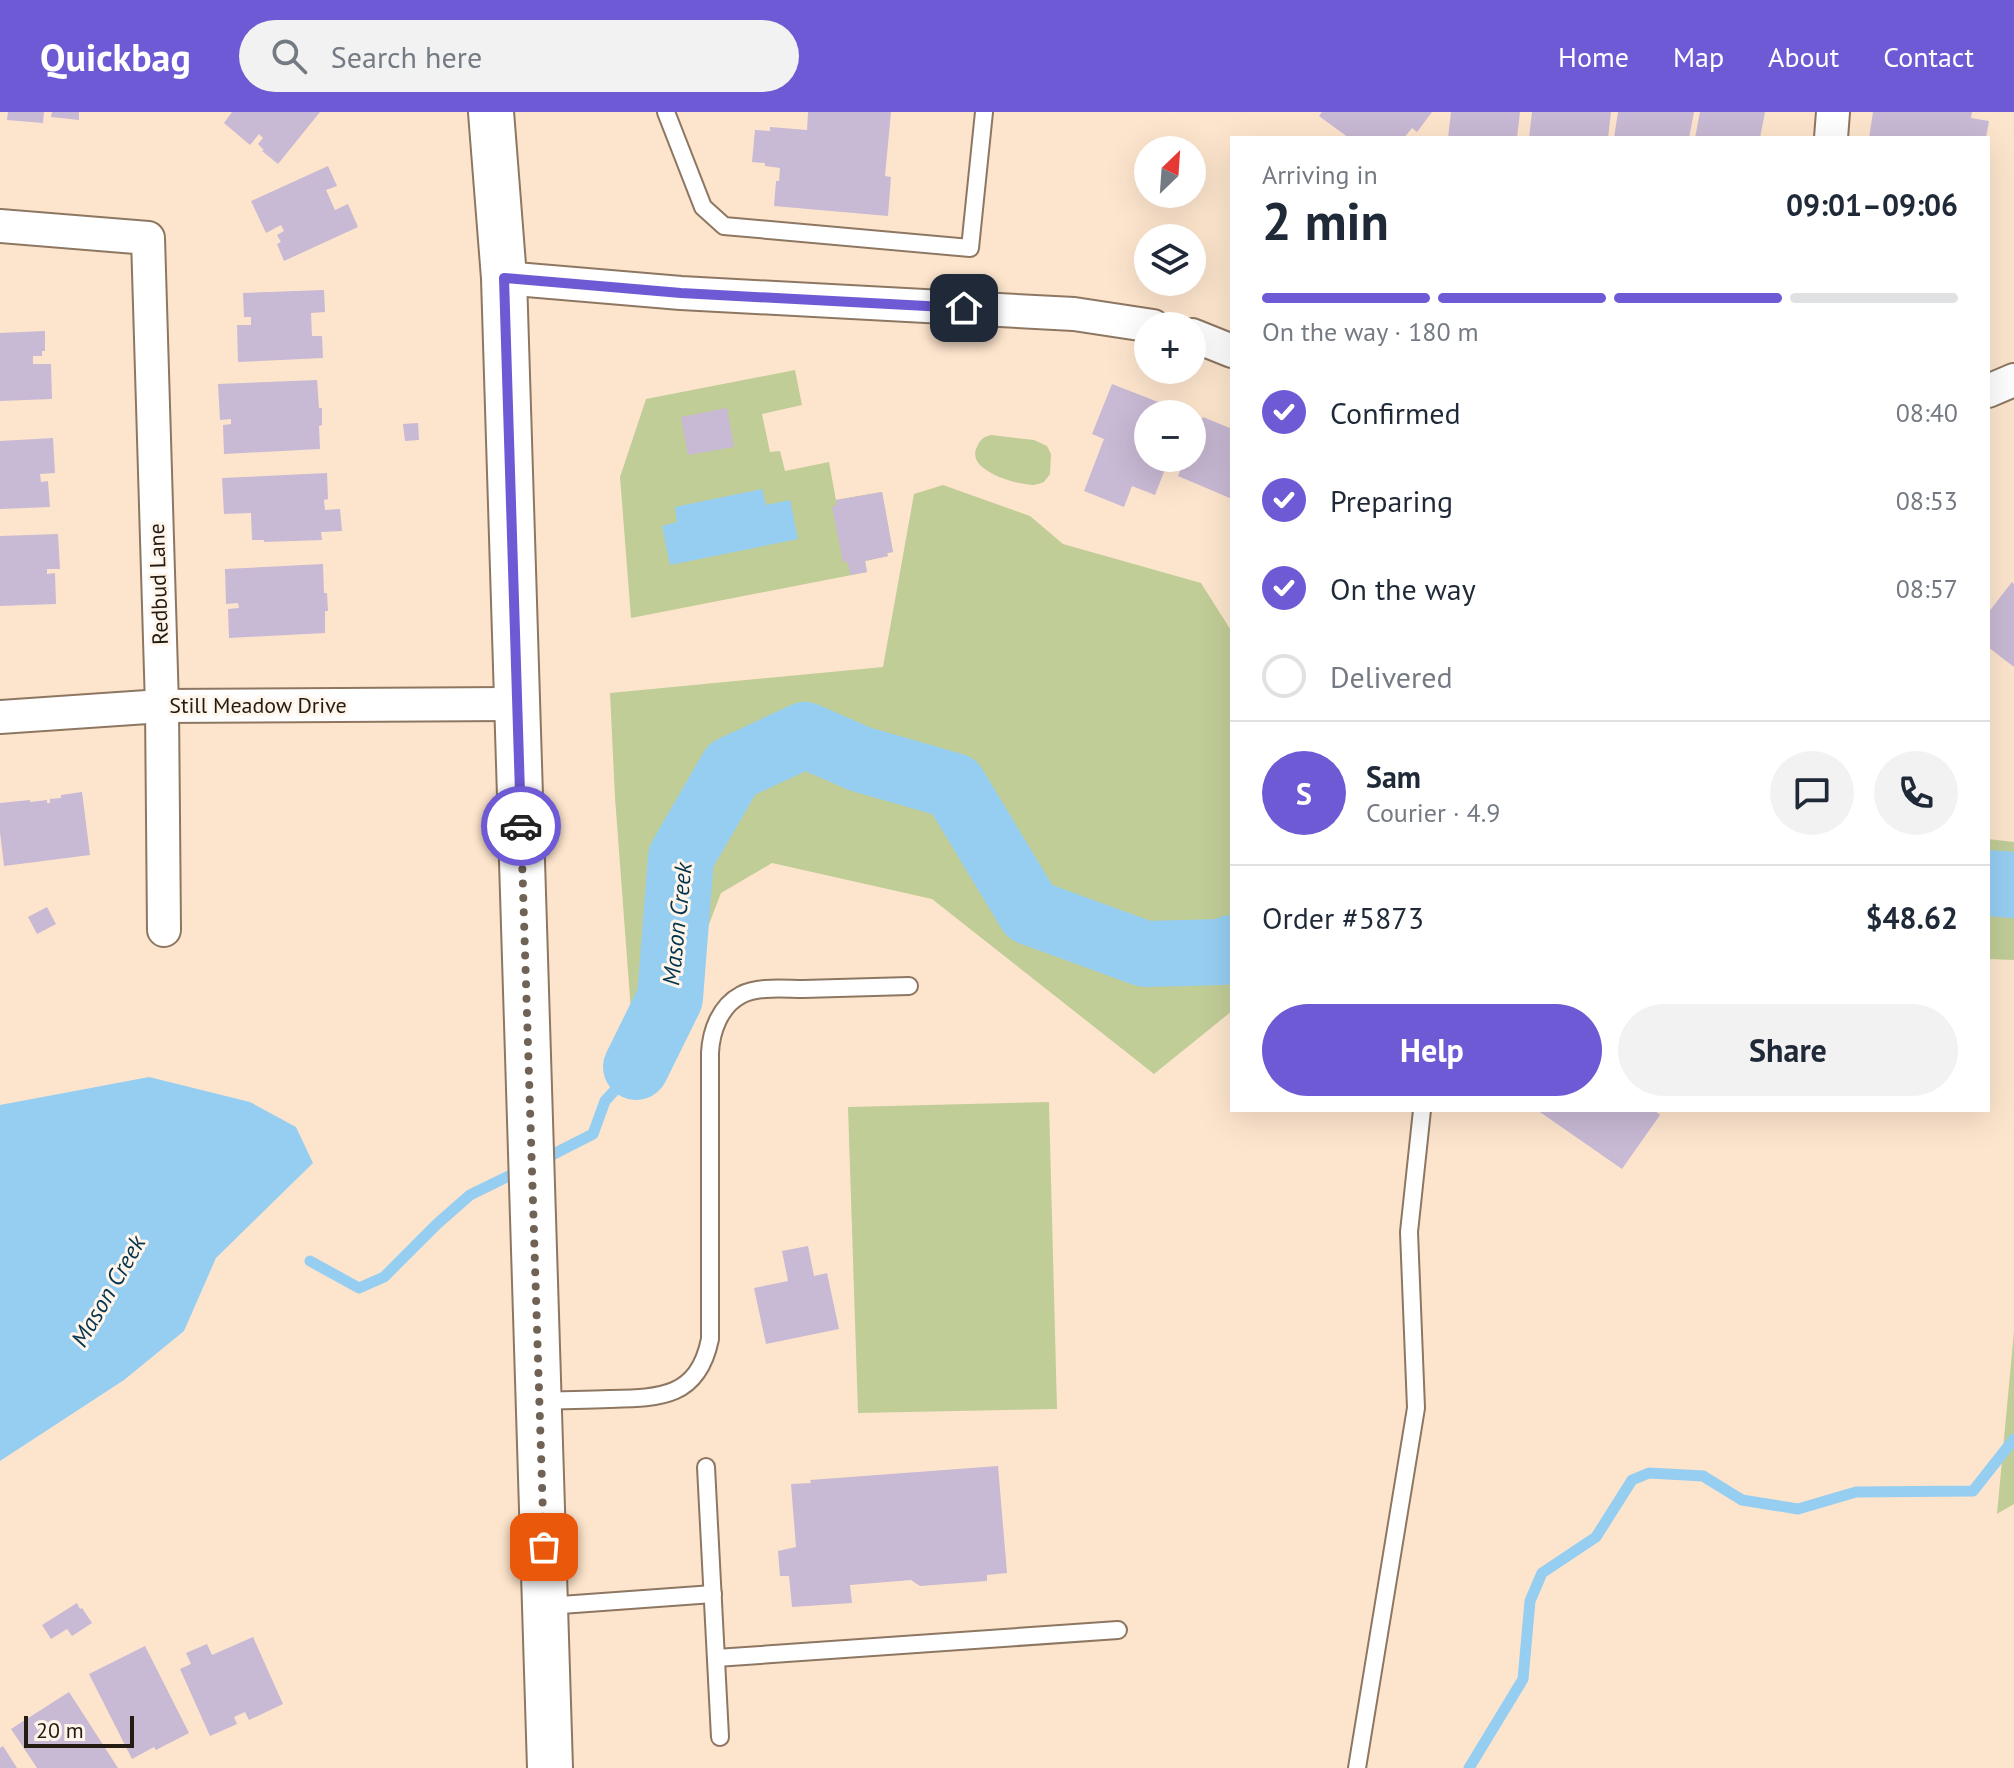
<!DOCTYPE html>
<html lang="en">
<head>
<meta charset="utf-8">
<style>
  body { margin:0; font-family:"PT Sans",sans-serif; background:#f2f2f3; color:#1f2937; height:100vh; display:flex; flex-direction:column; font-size:30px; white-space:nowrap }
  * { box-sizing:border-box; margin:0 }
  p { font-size:26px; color:#747a83 }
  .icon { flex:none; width:44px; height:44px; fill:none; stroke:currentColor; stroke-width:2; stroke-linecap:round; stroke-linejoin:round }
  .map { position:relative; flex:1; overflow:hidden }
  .side { position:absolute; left:1230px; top:24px; width:760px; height:976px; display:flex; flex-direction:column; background:#fff; border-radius:0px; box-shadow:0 8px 32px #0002 }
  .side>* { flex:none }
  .needle { width:52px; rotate:25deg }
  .buttons { position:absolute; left:1134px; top:24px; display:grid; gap:16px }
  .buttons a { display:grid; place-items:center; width:72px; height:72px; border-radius:50%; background:#fff; box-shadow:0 8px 32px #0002; font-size:40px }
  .scale { position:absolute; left:24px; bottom:20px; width:110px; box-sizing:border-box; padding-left:8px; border:4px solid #241b13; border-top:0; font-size:22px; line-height:28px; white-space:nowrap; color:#241b13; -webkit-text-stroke:6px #fff5eb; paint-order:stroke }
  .pin { position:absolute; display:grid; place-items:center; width:68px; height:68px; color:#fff; margin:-34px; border-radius:16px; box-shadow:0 4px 12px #0006 }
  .courier { position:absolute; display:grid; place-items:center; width:80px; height:80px; margin:-40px; border:6px solid #6d5ad4; border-radius:50%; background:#fff; color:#222; box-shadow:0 2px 10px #0007 }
  .overview em { font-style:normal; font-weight:600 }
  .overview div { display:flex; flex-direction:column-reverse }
  .overview { display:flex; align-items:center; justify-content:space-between; height:136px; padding:0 32px }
  h1 { font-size:52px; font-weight:600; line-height:60px }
  .bar { display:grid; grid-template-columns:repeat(4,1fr); gap:12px 8px; align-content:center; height:96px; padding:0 32px }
  .bar i { height:10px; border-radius:6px; background:#e0e1e3 }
  .bar .selected { background:#6d5ad4 }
  .bar p { grid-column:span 4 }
  .line { display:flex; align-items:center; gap:20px; padding:0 32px; border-top:2px solid #e0e1e3 }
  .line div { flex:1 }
  .round { display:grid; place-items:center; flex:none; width:84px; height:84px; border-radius:42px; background:#f2f2f3 }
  ol { padding:0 32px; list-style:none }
  li { display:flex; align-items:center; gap:24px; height:88px }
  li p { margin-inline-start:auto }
  li .icon { padding:8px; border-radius:50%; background:#6d5ad4; color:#fff; stroke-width:4 }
  li:last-child { color:#747a83 }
  li i { width:44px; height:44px; border:4px solid #e0e1e3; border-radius:50% }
  .action { display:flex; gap:16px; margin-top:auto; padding:16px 32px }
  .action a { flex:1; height:92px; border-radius:48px; background:#6d5ad4; color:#fff; font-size:32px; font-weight:600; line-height:92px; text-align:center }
  .action a+a { background:#f2f2f3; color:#1f2937 }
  header { display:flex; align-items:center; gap:48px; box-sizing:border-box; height:112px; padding:0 40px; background:#6d5ad4; color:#fff }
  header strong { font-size:38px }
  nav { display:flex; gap:44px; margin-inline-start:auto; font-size:28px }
  .search { width:560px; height:72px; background:#f2f2f3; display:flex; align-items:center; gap:20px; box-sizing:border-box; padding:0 28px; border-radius:44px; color:#747a83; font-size:30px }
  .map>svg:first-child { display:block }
</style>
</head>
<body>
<header>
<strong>Quickbag</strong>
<div class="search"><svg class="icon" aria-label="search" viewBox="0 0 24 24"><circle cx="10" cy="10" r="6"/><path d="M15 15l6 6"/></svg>Search here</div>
<nav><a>Home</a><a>Map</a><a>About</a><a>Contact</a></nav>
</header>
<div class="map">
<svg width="2014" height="1656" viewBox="0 0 2014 1656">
  <rect width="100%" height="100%" fill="#fde5cd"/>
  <g fill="#c1cd97">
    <polygon points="795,258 802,293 762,302 770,340 780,339 785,359 829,350 836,388 882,380 893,440 887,441 888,444 865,449 867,460 631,506 620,365 646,287"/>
    <path d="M991,323L1034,328L1047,334L1051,342L1050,362L1044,370C1041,371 1035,373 1032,373C1014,372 965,358 977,335C980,327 984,325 991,323Z"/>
    <polygon points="943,373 1030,404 1063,432 1201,471 1232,520 1232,899 1154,962 932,787 772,751 721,781 655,953 633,926 615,686 610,581 883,555 914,382"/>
    <polygon points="1988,727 2014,730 2014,848 1988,847"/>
    <polygon points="1049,990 1057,1297 858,1301 848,995"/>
    <polygon points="2014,1219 2014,1392 1997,1402"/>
  </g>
  <g fill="#96cef2">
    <polygon points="762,377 766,393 790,388 798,427 670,453 662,414 677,410 675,395"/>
    <polygon points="149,965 250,990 296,1015 313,1051 216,1146 184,1219 124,1268 0,1349 0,993"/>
  </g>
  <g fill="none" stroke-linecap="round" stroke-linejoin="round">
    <g stroke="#96cef2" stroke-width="11">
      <polyline points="540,1049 593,1022 605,989 636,955"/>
      <polyline points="310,1149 359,1176 384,1165 437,1112 470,1083 521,1058"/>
      <polyline points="1469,1656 1523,1567 1530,1489 1542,1461 1596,1425 1632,1368 1649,1361 1703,1364 1742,1388 1798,1397 1856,1380 1973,1379 2014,1327"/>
    </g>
    <g stroke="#96cef2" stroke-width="66">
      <polyline points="1988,771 2014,773"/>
      <polyline points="636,955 670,886 681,745 732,657 805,623 860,647 954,674 1030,800 1145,842 1222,840 1232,836"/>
    </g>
  </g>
  <g fill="#c8b9d4">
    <polygon points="8,0 44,0 43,11 7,8"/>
    <polygon points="52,0 79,0 79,8 51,5"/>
    <polygon points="232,0 320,0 278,52 262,39 264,38 258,32 263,26 259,22 250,33 224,11"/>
    <polygon points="808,0 891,0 885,64 891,65 888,104 774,94 776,69 779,69 780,56 765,54 765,51 752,50 755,18 770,19 770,15 807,18"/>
    <polygon points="1322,0 1432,0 1417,20 1412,16 1404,26 1349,26 1319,4"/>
    <polygon points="1451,0 1520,0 1517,26 1448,26"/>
    <polygon points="1532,0 1611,0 1608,26 1529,26"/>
    <polygon points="1618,0 1694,0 1689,26 1614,26"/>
    <polygon points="1700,0 1765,0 1760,26 1695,26"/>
    <polygon points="1873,0 1972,0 1971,6 1989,9 1986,26 1869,26"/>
    <polygon points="328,54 337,74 326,78 335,98 348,92 358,115 284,149 277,132 281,130 277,123 284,119 281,113 266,121 251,89"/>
    <polygon points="324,178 325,200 311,201 312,224 322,224 323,246 238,250 237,213 251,213 251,205 244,205 243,181"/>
    <polygon points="45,219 45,239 42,239 42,244 33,244 33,252 51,252 52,287 0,289 0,221"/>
    <polygon points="317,268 319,296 322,296 322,313 319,314 320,337 224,342 223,313 231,312 231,307 220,308 218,272"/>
    <polygon points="1112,272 1176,297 1174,302 1148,302 1148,346 1169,347 1155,383 1132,374 1124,395 1084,379 1104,327 1092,322"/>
    <polygon points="727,296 734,335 688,343 681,305"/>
    <polygon points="1203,305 1232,317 1232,387 1178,364 1186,346 1192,346 1192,331"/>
    <polygon points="418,311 419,328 405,329 403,312"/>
    <polygon points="53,326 55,361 40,362 41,370 48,369 50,395 0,397 0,329"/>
    <polygon points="327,361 328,387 324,388 325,398 340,397 342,419 321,420 322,428 264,430 264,428 252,428 251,401 224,402 222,366"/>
    <polygon points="882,380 893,440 887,441 888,444 865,449 867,460 851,463 847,449 843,450 832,394 837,393 836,388"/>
    <polygon points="58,422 60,457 47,457 47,462 55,461 56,492 0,494 0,424"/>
    <polygon points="323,452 324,481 327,481 328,499 325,499 325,521 229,526 228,497 239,496 238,491 226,492 225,457"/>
    <polygon points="2012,470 2014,472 2014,555 1988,535 1988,501"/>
    <polygon points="82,680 90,743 4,754 0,720 0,691 30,688 30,690 47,688 47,691 50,691 50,687 61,686 61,683"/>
    <polygon points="47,795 56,812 37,822 28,805"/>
    <polygon points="1537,998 1654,998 1660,1003 1622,1057"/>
    <polygon points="808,1134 814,1164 827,1161 839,1217 766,1232 754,1176 788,1169 782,1139"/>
    <polygon points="998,1354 1007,1461 987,1463 987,1469 920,1474 911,1468 850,1473 852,1491 792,1495 789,1464 780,1464 778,1439 796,1435 791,1372 811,1371 810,1368"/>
    <polygon points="77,1491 80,1497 82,1496 92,1511 72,1524 67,1517 51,1527 42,1513"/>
    <polygon points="253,1525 283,1592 249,1608 245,1600 234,1605 237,1612 210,1624 180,1557 191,1552 186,1541 207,1532 212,1543"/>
    <polygon points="145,1534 189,1621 156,1638 154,1635 132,1647 89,1562"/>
    <polygon points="69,1580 118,1656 37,1656 11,1617"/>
    <polygon points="3,1634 17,1656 0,1656 0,1636"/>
  </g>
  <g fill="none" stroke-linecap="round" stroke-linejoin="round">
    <g stroke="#8d7762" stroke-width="20">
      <g id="service">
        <polyline points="666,0 703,95 724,114 970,136 984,0"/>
        <path d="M540,1289C563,1288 586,1288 609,1287C660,1286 698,1286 710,1227V941C711,919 720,894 741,883C758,874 784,877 803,877C838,876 874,875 909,874"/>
        <polyline points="706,1355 720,1625"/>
        <polyline points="547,1494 713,1482"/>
        <polyline points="716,1546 1118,1518"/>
        <polyline points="1357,1656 1416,1296 1409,1120 1422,998"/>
      </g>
    </g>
    <g stroke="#8d7762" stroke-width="36">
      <g id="minor">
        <polyline points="1831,26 1833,0"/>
        <polyline points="0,114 148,126 162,594 164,818"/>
        <polyline points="504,166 681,181 1074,202 1153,214"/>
        <polyline points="1192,223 1232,239"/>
        <polyline points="1988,279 2014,268"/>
        <polyline points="0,605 162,594 517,592"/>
      </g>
    </g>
    <g stroke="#8d7762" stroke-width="48">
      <polyline id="secondary" points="491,0 504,166 550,1656"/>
    </g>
    <use href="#service" stroke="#fff" stroke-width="16"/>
    <use href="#minor" stroke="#fff" stroke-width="32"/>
    <use href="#secondary" stroke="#fff" stroke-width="44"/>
  </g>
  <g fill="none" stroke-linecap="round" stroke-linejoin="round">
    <polyline stroke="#706254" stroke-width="8" stroke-dasharray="0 14.4" points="521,714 544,1435"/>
    <polyline stroke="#6d5ad4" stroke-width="10" points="521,714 504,166 681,181 964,196"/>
  </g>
  <g text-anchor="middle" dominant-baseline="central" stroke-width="6" stroke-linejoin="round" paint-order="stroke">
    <g font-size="22" fill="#241b13" stroke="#fff5eb">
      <text transform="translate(158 472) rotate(-92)">Redbud Lane</text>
      <text x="258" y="593">Still Meadow Drive</text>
    </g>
    <g font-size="24" font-style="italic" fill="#05354d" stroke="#fff5eb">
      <text transform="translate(677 812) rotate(-84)">Mason Creek</text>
      <text transform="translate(108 1179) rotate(-60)">Mason Creek</text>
    </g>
  </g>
</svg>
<div class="buttons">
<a><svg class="needle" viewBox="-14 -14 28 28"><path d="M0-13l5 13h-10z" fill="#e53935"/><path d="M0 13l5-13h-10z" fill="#747a83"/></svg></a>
<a><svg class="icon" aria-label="layers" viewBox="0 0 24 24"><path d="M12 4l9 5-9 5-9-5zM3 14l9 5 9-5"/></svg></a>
<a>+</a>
<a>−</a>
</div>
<div class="scale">20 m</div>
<div class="pin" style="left:544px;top:1435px;background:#ea580c"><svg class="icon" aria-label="bag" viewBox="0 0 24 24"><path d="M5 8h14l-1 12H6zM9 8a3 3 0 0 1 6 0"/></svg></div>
<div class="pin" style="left:964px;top:196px;background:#1f2937"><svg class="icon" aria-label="home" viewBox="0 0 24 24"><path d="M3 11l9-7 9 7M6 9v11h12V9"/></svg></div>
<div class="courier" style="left:521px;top:714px"><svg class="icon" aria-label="car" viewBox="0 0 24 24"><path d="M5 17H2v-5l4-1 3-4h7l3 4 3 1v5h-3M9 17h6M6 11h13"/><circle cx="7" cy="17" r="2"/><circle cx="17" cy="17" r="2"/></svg></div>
<section class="side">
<div class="overview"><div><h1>2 min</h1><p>Arriving in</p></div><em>09:01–09:06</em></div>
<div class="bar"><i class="selected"></i><i class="selected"></i><i class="selected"></i><i></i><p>On the way · 180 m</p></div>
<ol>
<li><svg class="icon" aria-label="check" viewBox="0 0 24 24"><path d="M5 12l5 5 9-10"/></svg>Confirmed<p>08:40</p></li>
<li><svg class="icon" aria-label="check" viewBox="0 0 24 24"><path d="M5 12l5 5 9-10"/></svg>Preparing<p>08:53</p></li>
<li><svg class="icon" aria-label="check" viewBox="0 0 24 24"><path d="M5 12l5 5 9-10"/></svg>On the way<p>08:57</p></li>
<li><i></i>Delivered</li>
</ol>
<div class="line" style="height:144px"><b class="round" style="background:#6d5ad4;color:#fff">S</b><div><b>Sam</b><p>Courier · 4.9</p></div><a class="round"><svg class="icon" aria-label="chat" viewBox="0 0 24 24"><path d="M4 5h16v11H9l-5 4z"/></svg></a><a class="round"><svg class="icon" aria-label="phone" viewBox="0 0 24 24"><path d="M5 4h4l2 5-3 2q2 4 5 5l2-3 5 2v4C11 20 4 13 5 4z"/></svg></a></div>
<div class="line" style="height:104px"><div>Order #5873</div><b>$48.62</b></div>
<div class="action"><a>Help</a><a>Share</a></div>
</section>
</div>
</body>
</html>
